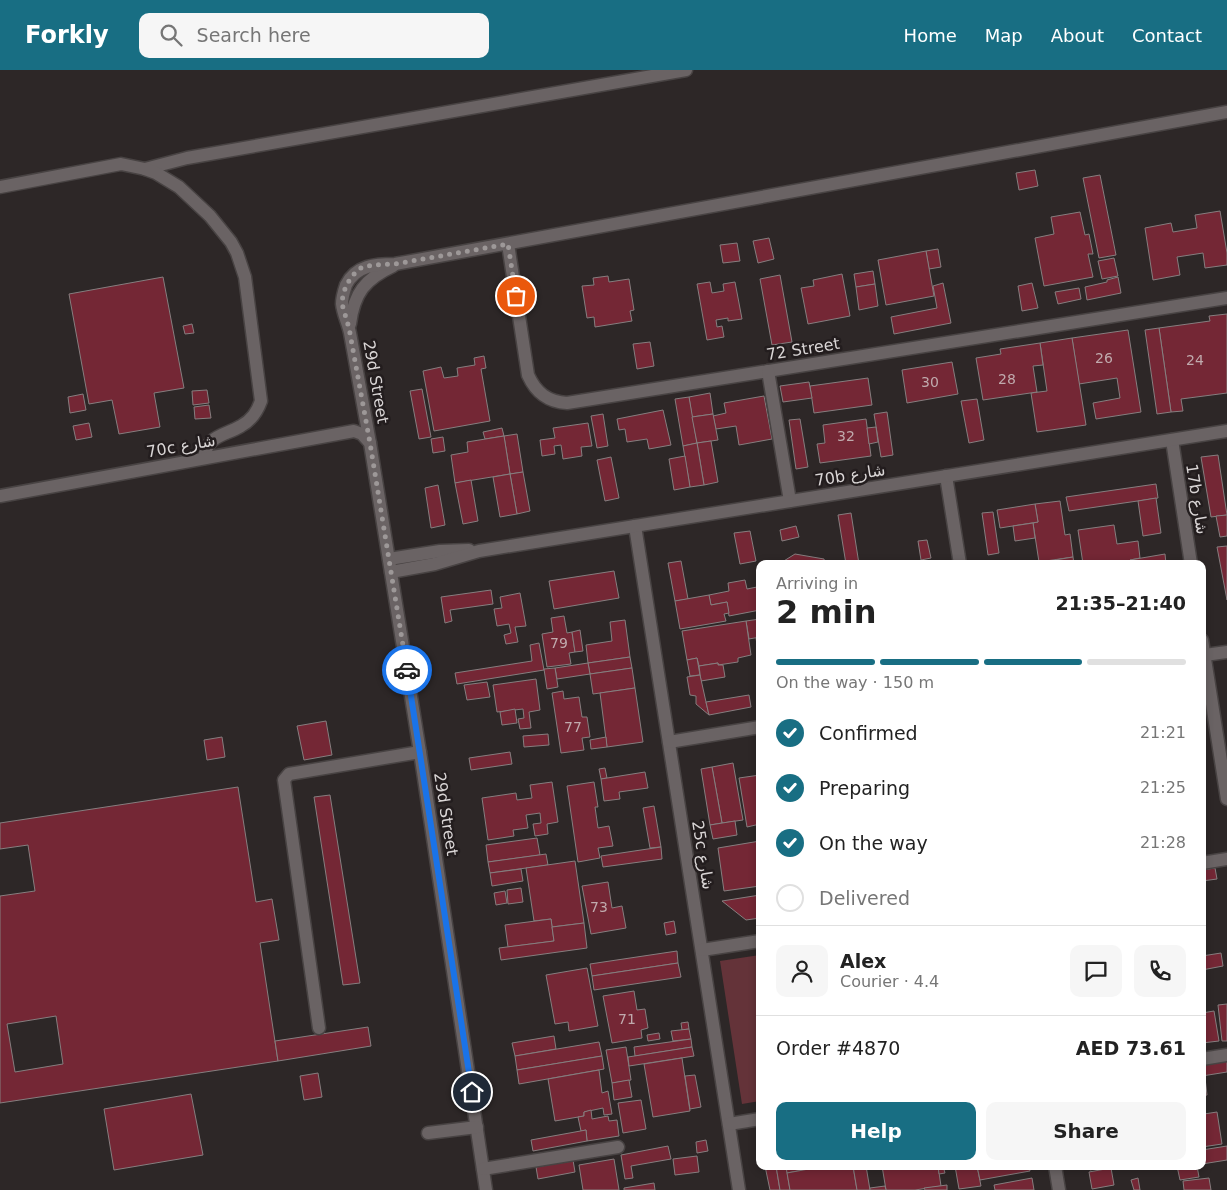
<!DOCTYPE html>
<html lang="en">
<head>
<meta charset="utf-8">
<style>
  body { margin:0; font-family:"DejaVu Sans","Noto Sans Arabic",sans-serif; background:#f6f6f6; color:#222; height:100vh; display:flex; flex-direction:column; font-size:19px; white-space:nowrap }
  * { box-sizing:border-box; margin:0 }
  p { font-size:16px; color:#767676 }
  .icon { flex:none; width:28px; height:28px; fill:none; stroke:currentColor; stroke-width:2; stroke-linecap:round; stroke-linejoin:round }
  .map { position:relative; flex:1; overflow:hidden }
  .side { position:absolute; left:756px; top:490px; width:450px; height:610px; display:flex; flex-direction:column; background:#fff; border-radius:10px; box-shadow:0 2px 8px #0003 }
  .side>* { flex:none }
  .pin { position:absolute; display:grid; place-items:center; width:42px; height:42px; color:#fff; margin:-21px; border:2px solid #fff; border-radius:50%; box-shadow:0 1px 5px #0007 }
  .courier { position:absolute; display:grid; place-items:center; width:50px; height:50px; margin:-25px; border:4px solid #1a73e8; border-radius:50%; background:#fff; color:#222; box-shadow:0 1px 6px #0007 }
  .headline em { font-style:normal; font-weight:600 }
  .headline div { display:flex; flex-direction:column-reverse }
  .headline { display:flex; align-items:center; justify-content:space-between; height:85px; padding:0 20px }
  h1 { font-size:32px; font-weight:600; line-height:38px }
  .bar { display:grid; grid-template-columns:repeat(4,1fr); gap:8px 5px; align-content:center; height:60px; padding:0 20px }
  .bar i { height:6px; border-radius:4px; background:#e0e0e0 }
  .bar .current { background:#186e83 }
  .bar p { grid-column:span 4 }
  .line { display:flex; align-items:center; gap:12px; padding:0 20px; border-top:1px solid #e0e0e0 }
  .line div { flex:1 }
  .round { display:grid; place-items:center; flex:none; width:52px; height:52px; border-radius:10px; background:#f6f6f6 }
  ol { padding:0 20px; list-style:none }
  li { display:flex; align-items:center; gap:15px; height:55px }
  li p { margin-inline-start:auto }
  li .icon { padding:5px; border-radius:50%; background:#186e83; color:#fff; stroke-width:4 }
  li:last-child { color:#767676 }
  li i { width:28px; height:28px; border:2px solid #e0e0e0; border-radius:50% }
  .primary-button { display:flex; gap:10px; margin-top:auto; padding:10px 20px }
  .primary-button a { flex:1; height:58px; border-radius:10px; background:#186e83; color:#fff; font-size:20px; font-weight:600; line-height:58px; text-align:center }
  .primary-button a+a { background:#f6f6f6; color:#222 }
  header { display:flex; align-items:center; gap:30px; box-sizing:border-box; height:70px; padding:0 25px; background:#186e83; color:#fff }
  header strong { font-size:24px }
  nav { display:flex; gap:28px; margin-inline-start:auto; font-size:18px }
  .search { width:350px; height:45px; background:#f6f6f6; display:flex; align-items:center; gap:12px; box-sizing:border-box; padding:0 18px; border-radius:10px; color:#767676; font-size:19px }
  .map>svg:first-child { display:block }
</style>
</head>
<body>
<header>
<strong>Forkly</strong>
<div class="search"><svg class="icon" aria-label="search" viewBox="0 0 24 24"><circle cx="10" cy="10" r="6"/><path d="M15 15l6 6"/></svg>Search here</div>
<nav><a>Home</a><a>Map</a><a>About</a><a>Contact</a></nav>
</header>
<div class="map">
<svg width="1227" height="1120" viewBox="0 0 1227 1120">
  <rect width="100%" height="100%" fill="#2d2727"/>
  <polygon fill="#643339" points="760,885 760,1031 742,1034 720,891"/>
  <g fill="#742735" stroke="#867e7f" fill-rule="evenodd">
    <polygon points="1035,100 1038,116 1019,120 1016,103"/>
    <polygon points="1100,105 1116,185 1099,188 1083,108"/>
    <polygon points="1220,141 1227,183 1227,195 1205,198 1203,183 1177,187 1180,205 1153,210 1145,158 1171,153 1173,162 1197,158 1195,145"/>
    <polygon points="1080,142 1085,165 1089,164 1093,184 1088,184 1093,207 1044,216 1035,168 1054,164 1051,147"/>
    <polygon points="769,168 774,189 758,193 753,171"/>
    <polygon points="737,173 740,191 723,193 720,175"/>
    <polygon points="938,179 941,197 929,199 926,181"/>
    <polygon points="926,181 934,226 886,235 878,190"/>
    <polygon points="1114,188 1118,206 1102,209 1098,191"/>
    <polygon points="873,201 875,214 856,217 854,204"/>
    <polygon points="842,204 850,246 808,254 801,218 814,216 813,210"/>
    <polygon points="780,205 792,272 772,275 760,209"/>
    <polygon points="608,206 609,212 629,209 634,240 630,241 632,251 595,257 594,247 587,248 582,216 594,215 593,208"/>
    <polygon points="163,207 184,318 154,323 160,357 119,364 112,330 89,334 69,224"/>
    <polygon points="1118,207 1121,223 1087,230 1085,217 1107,212 1107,210"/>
    <polygon points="710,212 712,223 724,221 723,214 735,212 742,249 728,251 728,248 716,250 717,257 722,256 724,267 707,270 697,214"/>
    <polygon points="943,213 951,253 894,264 891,247 937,238 933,216"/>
    <polygon points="1032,213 1038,238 1022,241 1018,216"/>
    <polygon points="875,214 878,236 859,240 856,217"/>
    <polygon points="1079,218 1081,229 1058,234 1055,222"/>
    <polygon points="1227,244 1227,323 1181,329 1183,341 1171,342 1159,258 1210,251 1209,246"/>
    <polygon points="192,254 194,263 185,264 183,256"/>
    <polygon points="1159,258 1171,342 1157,344 1145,260"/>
    <polygon points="1128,260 1141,342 1096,349 1093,333 1120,328 1117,308 1079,314 1072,268"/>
    <polygon points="1072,268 1086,355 1037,362 1031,323 1047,321 1040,273"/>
    <polygon points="650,272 654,296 637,299 633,274"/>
    <polygon points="1040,273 1043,295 1033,296 1037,322 983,330 976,288 1001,284 1000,279"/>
    <polygon points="484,286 486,298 481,299 490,351 434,361 423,301 441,297 444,308 458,306 457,298 475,295 474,288"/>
    <polygon points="952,292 958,324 907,333 902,300"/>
    <polygon points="868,308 872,335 814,343 810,316"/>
    <polygon points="809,312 812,328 783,332 780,316"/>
    <polygon points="422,319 431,367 419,369 410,321"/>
    <polygon points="207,320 209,333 193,335 192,321"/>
    <polygon points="710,323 713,344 692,347 689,327"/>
    <polygon points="83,324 86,340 70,343 68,327"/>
    <polygon points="764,326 772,369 739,375 736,356 716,359 713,346 726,343 724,333"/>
    <polygon points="689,327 697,373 683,376 675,329"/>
    <polygon points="977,329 984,370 969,373 961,331"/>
    <polygon points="209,335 211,348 195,349 194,337"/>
    <polygon points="663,340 671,375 649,379 647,369 627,372 625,359 619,360 617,349"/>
    <polygon points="887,342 893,385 881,387 874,344"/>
    <polygon points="603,344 608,376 597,378 591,346"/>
    <polygon points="713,344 718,370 697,373 692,347"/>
    <polygon points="800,349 808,397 796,399 789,350"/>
    <polygon points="866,349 871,386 820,393 817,374 825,373 823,355"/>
    <polygon points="89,353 92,367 76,370 73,356"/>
    <polygon points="588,353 592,376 581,377 582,386 563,389 561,375 554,376 555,384 542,386 540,370 555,368 553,358"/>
    <polygon points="876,357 878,372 869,374 867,358"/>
    <polygon points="502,358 504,366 485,369 483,362"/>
    <polygon points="517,364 523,402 510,404 504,366"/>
    <polygon points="504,366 510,404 455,413 451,385 468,382 467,372"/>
    <polygon points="443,367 445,381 433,383 431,369"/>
    <polygon points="711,371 718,412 704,415 697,373"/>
    <polygon points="697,373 704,415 690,417 683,376"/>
    <polygon points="1218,385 1227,445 1211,447 1201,387"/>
    <polygon points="685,386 690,417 674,420 669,389"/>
    <polygon points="611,387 619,428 605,431 597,390"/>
    <polygon points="523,402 530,441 517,444 510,404"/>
    <polygon points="510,404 517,444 500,447 493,407"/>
    <polygon points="471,410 478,451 463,454 455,413"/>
    <polygon points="1156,414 1158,428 1069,441 1066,427"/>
    <polygon points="438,415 445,455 431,458 425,418"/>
    <polygon points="1156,428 1161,463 1143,466 1138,431"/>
    <polygon points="1060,431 1065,465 1070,464 1073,487 1039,492 1033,453 1038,452 1035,434"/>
    <polygon points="1035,434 1038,452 1000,458 997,440"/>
    <polygon points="993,442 999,483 988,485 982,443"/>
    <polygon points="851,443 859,494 846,494 838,445"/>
    <polygon points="1227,445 1227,466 1220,467 1216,446"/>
    <polygon points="1033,453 1035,468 1015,471 1013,456"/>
    <polygon points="1114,455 1117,474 1138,471 1140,488 1130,490 1130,494 1083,494 1078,460"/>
    <polygon points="796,456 799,467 782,471 780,460"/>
    <polygon points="750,461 756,491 740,494 734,463"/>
    <polygon points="927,470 931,488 921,490 918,471"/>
    <polygon points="1227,476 1227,530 1217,477"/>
    <polygon points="795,484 824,489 825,494 779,494"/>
    <polygon points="1165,484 1166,494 1130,494 1130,490"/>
    <polygon points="1073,487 1074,494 1056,494 1055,490"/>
    <polygon points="681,491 688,529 675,531 668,493"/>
    <polygon points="614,501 619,528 554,539 549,511"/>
    <polygon points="745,510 747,519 757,517 760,540 729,546 727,532 711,535 709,525 729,521 728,513"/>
    <polygon points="491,520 493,534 450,540 452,551 445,553 441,527"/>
    <polygon points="520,523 526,556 515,557 518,572 506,574 504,565 511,563 509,554 497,556 494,539 502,538 500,527"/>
    <polygon points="709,525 711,535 727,532 729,543 724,544 726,551 680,559 675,531"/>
    <polygon points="564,546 567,563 572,562 575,582 569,583 571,594 547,597 542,564 553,562 551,548"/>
    <polygon points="760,549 760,567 749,569 746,551"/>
    <polygon points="625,550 630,587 588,593 586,575 612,571 610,552"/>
    <polygon points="746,551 751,585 738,588 738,592 718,595 718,593 699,596 697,588 687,590 682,561"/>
    <polygon points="580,560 583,581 575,582 572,562"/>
    <polygon points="760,567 760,594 756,568"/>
    <polygon points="539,573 544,600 457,614 455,603 532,591 530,575"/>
    <polygon points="630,587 632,598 590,604 588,593"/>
    <polygon points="697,588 700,605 690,606 687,590"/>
    <polygon points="588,593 590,604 557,609 555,598"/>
    <polygon points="718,593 718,595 723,595 725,607 701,611 699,596"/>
    <polygon points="555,598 558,617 547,619 544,599"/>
    <polygon points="632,598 635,618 593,624 590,604"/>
    <polygon points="700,605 706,632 709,645 696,634 696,626 690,625 687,607"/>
    <polygon points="536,609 540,640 529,642 531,658 520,659 518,649 524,648 523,639 497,642 493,615"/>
    <polygon points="487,612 490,627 467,630 464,615"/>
    <polygon points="635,618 643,672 607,677 600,623"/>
    <polygon points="563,621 564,629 579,627 582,647 587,647 590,667 582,668 584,680 561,683 552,623"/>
    <polygon points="749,625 751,637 709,645 706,632"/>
    <polygon points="515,639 517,653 502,655 500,642"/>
    <polygon points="326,651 332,685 304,690 297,656"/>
    <polygon points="548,664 549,675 524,677 523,666"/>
    <polygon points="222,667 225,687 207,690 204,670"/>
    <polygon points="606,667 607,677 591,679 590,670"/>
    <polygon points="510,682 512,694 471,700 469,688"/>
    <polygon points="733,693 743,750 722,753 712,697"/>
    <polygon points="712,697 722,753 710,755 701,699"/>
    <polygon points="605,698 607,708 601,709 599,699"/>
    <polygon points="645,702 648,718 619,722 620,729 604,731 601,709"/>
    <polygon points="760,705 760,754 747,757 739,708"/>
    <polygon points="552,712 558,752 547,754 548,764 535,766 533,754 541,753 540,743 526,745 528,758 513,760 514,766 488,770 482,728 516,723 517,730 532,728 530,715"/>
    <polygon points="594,712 598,737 595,737 598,758 609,756 613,776 598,778 600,788 578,792 567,716"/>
    <path d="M238,717L256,832L272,829L279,870L260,873L278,991L0,1033V826L35,821L28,775L0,779V753ZM56,946L63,994L15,1002L7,954Z"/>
    <polygon points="330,725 360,913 343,915 314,727"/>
    <polygon points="654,736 661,777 650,778 643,738"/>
    <polygon points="735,751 737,765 713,769 710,755"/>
    <polygon points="537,768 540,785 488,792 486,775"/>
    <polygon points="760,771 760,816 724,821 718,778"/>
    <polygon points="661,777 662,789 603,797 601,786"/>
    <polygon points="546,784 548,795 490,803 488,792"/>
    <polygon points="575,791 584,853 552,857 551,849 534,851 526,798"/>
    <polygon points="1215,798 1217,809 1202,811 1202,800"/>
    <polygon points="521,799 523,811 492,816 490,803"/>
    <polygon points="608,812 612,838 622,836 626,858 591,864 582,816"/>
    <polygon points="521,818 523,832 508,834 507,820"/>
    <polygon points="505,821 507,833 496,835 494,823"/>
    <polygon points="760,825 760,848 746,850 722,831"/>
    <polygon points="551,849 554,871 508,877 505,855"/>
    <polygon points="674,851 676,863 666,865 664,853"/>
    <polygon points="584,853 587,878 501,890 499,878 554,871 552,857"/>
    <polygon points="677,881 678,893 592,906 590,894"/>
    <polygon points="1221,883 1223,896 1202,900 1202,886"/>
    <polygon points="678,893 681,907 594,920 592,906"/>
    <polygon points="587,898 598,956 569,961 568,952 555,954 546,905"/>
    <polygon points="634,921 637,940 645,939 648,958 641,960 642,968 612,973 603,926"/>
    <polygon points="1227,934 1227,971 1222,971 1218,935"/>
    <polygon points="1214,941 1219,971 1202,973 1202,943"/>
    <polygon points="688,952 689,959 682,960 681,953"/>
    <polygon points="368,957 371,976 278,991 275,971"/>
    <polygon points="689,959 691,969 673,971 671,961"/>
    <polygon points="659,963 660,969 648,971 647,965"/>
    <polygon points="554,966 556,979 515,986 512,973"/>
    <polygon points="691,969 692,977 635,986 634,977"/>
    <polygon points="599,972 602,986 517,1000 515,986"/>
    <polygon points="626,977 631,1010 612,1013 606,980"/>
    <polygon points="692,977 694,986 629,996 628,987"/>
    <polygon points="602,986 604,999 519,1014 517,1000"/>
    <polygon points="682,988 690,1041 653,1047 644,994"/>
    <polygon points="1227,989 1227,1002 1202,1006 1202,993"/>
    <polygon points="599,1000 602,1023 608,1021 612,1044 604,1045 603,1038 584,1042 584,1046 555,1051 548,1009"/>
    <polygon points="318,1003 322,1027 304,1030 300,1006"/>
    <polygon points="695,1005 701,1037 690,1039 685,1006"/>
    <polygon points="1205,1008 1207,1025 1202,1026 1202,1009"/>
    <polygon points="629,1010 632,1027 614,1030 612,1013"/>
    <polygon points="191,1024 203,1085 114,1100 104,1039"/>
    <polygon points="641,1030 646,1059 623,1063 618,1033"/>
    <polygon points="1202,1032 1204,1044 1217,1042 1222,1074 1202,1077"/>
    <polygon points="591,1040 592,1049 608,1046 609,1051 617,1050 619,1066 587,1071 586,1060 581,1061 578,1047 584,1046 584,1042"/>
    <polygon points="586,1060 587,1071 533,1081 531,1070"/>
    <polygon points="706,1070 708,1081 697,1083 696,1072"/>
    <polygon points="668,1076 671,1089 631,1096 633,1108 625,1109 621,1085"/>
    <polygon points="1227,1076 1227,1090 1202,1094 1202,1080"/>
    <polygon points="697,1086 699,1102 675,1105 673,1089"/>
    <polygon points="614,1089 619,1120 583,1120 579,1095"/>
    <polygon points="573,1090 575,1102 538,1109 536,1097"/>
    <polygon points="765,1096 776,1096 780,1120 770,1120"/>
    <polygon points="776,1096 786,1096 790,1120 780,1120"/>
    <polygon points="786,1096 803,1096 803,1100 787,1103"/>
    <polygon points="825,1096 853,1096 857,1120 790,1120 787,1103"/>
    <polygon points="853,1096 866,1096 870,1120 857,1120"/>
    <polygon points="882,1096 938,1096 941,1116 915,1120 886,1120"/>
    <polygon points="938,1096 943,1096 945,1103 939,1104"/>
    <polygon points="955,1096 977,1096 981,1116 959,1119"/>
    <polygon points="977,1096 1029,1096 1030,1101 980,1110"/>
    <polygon points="1089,1096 1113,1096 1090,1100"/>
    <polygon points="1177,1096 1197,1096 1199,1107 1180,1110"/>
    <polygon points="1111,1098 1114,1115 1092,1119 1089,1102"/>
    <polygon points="1032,1108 1034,1120 995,1120 994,1115"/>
    <polygon points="1138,1108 1140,1120 1134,1120 1131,1110"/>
    <polygon points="1209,1108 1211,1120 1184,1120 1183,1111"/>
    <polygon points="654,1113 655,1120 624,1120 624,1118"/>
    <polygon points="947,1115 947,1120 925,1120 924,1118"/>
    <polygon points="885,1116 886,1120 870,1120 870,1118"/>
  </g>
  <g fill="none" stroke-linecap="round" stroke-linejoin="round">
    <g stroke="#484343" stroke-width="15">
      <g id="minor">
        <polyline points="145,99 187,88 686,0"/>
        <path d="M0,117L121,94L145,99L156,103L179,117L210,146L231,172L237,183L245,207L261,331C257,342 252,350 241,356C224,366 207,365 204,388"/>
        <path d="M508,174L528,305C536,323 548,332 567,333L1227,228"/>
        <path d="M350,254C354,223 365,209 393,196"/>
        <polyline points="768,301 790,431"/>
        <polyline points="1172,370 1191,494"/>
        <path d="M370,373C363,336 357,300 350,263C348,253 343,244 342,234C342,228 344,221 346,215C356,195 376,194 395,194L1227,42"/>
        <polyline points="946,406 960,494"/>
        <polyline points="0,426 354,361 362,364 370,373 420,682 486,1120"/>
        <polyline points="635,456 739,1120"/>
        <polyline points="389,489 440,481 469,480"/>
        <polyline points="391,502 435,494 479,481 1227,361"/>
        <polyline points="1202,570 1227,729"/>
        <polyline points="1205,585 1227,582"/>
        <polyline points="669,672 760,657"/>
        <polyline points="1202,793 1227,789"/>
        <polyline points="702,880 760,871"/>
        <polyline points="319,958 284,710 289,704 420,682"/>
        <polyline points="1202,989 1227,985"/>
        <polyline points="729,1054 760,1049"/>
        <polyline points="428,1063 477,1057"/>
        <polyline points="1055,1096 1059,1120"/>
        <polyline points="483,1099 618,1077"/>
      </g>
    </g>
    <use href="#minor" stroke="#6a6364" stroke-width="12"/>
  </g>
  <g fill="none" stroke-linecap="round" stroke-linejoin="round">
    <polyline stroke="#9d9898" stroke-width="5" stroke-dasharray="0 9" points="407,600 370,373 349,258 342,234 343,224 347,214 353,205 361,198 372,195 395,194 508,174 516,226"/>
    <polyline stroke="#1a73e8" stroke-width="6" points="407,600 472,1022"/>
  </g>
  <g text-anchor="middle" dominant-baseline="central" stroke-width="5" stroke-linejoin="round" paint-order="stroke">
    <g font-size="14" fill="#c0aaad">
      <text x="1104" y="288">26</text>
      <text x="1195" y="290">24</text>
      <text x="1007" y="309">28</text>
      <text x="930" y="312">30</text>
      <text x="846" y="366">32</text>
      <text x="559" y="573">79</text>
      <text x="573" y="657">77</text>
      <text x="599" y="837">73</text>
      <text x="627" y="949">71</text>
    </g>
    <g font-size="16" fill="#d9d5d5" stroke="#231d1e">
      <text transform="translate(803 279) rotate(-9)">72 Street</text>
      <text transform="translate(376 312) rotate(80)">29d Street</text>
      <text transform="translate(181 376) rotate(-10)">70c شارع</text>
      <text transform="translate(850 405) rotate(-9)">70b شارع</text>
      <text transform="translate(1197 429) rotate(81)">17b شارع</text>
      <text transform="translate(446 744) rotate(81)">29d Street</text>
      <text transform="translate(703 785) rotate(81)">25c شارع</text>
    </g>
  </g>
</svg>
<div class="pin" style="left:516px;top:226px;background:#ea580c"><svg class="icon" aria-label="bag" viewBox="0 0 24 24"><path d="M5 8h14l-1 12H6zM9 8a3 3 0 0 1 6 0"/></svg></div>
<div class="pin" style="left:472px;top:1022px;background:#1f2937"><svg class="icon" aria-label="home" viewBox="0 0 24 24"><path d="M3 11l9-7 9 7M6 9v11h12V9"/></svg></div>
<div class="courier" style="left:407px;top:600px"><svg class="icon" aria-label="car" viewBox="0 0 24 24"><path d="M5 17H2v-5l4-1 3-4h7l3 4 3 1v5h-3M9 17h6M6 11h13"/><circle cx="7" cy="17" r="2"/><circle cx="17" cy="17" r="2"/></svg></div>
<section class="side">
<div class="headline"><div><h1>2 min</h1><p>Arriving in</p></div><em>21:35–21:40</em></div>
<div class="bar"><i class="current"></i><i class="current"></i><i class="current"></i><i></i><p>On the way · 150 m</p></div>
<ol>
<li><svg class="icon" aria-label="check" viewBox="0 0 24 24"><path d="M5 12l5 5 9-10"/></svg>Confirmed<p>21:21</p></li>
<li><svg class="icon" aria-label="check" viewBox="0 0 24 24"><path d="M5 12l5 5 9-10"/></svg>Preparing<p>21:25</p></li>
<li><svg class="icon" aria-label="check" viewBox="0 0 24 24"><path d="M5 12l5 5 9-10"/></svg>On the way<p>21:28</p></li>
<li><i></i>Delivered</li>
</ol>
<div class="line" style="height:90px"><a class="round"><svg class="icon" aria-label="person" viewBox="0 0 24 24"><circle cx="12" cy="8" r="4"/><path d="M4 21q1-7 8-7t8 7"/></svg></a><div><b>Alex</b><p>Courier · 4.4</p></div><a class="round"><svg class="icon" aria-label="chat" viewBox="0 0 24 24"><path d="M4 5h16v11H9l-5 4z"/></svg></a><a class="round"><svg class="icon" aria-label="phone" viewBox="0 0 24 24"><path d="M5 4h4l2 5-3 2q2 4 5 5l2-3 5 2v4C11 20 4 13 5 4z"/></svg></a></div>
<div class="line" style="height:65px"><div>Order #4870</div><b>AED 73.61</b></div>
<div class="primary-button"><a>Help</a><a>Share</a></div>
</section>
</div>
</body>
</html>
